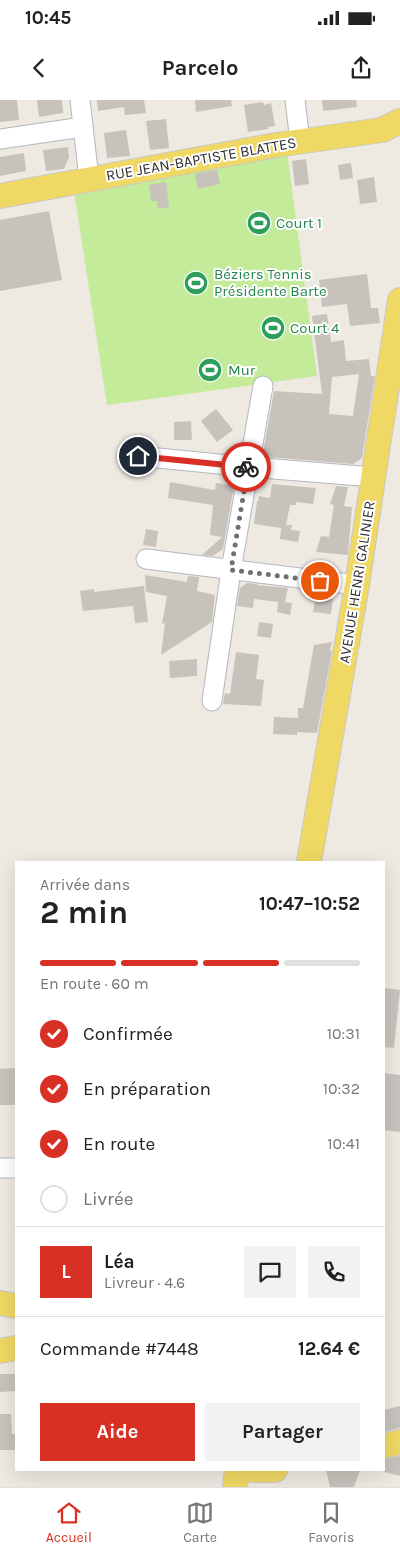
<!DOCTYPE html>
<html lang="fr">
<head>
<meta charset="utf-8">
<style>
  body { margin:0; font-family:Karla,sans-serif; background:#f2f2f2; color:#222; height:100vh; display:flex; flex-direction:column; font-size:19px; white-space:nowrap }
  * { box-sizing:border-box; margin:0 }
  p { font-size:16px; color:#767676 }
  .icon { flex:none; width:28px; height:28px; fill:none; stroke:currentColor; stroke-width:2; stroke-linecap:round; stroke-linejoin:round }
  .map { position:relative; flex:1; overflow:hidden }
  .details { position:absolute; left:15px; top:761px; width:370px; height:610px; display:flex; flex-direction:column; background:#fff; border-radius:0px; box-shadow:0 5px 20px #0002 }
  .details>* { flex:none }
  .pin { position:absolute; display:grid; place-items:center; width:42px; height:42px; color:#fff; margin:-21px; border:2px solid #fff; border-radius:50%; box-shadow:0 1px 5px #0007 }
  .courier { position:absolute; display:grid; place-items:center; width:50px; height:50px; margin:-25px; border:4px solid #d93025; border-radius:50%; background:#fff; color:#222; box-shadow:0 1px 6px #0007 }
  .overview em { font-style:normal; font-weight:700 }
  .overview div { display:flex; flex-direction:column-reverse }
  .overview { display:flex; align-items:center; justify-content:space-between; height:85px; padding:0 25px }
  h1 { font-size:32px; font-weight:700; line-height:38px }
  .bar { display:grid; grid-template-columns:repeat(4,1fr); gap:8px 5px; align-content:center; height:60px; padding:0 25px }
  .bar i { height:6px; border-radius:4px; background:#e0e0e0 }
  .bar .active { background:#d93025 }
  .bar p { grid-column:span 4 }
  .line { display:flex; align-items:center; gap:12px; padding:0 25px; border-top:1px solid #e0e0e0 }
  .line div { flex:1 }
  .round { display:grid; place-items:center; flex:none; width:52px; height:52px; border-radius:0px; background:#f2f2f2 }
  ol { padding:0 25px; list-style:none }
  li { display:flex; align-items:center; gap:15px; height:55px }
  li p { margin-inline-start:auto }
  li .icon { padding:5px; border-radius:50%; background:#d93025; color:#fff; stroke-width:4 }
  li:last-child { color:#767676 }
  li i { width:28px; height:28px; border:2px solid #e0e0e0; border-radius:50% }
  .primary-button { display:flex; gap:10px; margin-top:auto; padding:10px 25px }
  .primary-button a { flex:1; height:58px; border-radius:0px; background:#d93025; color:#fff; font-size:20px; font-weight:700; line-height:58px; text-align:center }
  .primary-button a+a { background:#f2f2f2; color:#222 }
  .status { display:flex; justify-content:space-between; align-items:center; height:35px; padding:0 25px; background:#fff; direction:ltr }
  .status svg { height:14px; fill:currentColor }
  header { display:flex; justify-content:space-between; align-items:center; height:65px; padding:0 25px; background:#fff; font-size:22px; font-weight:700 }
  .menu { display:flex; justify-content:space-around; align-items:center; height:70px; border-top:1px solid #e0e0e0; background:#fff; font-size:14px; color:#767676 }
  .menu a { display:grid; justify-items:center; gap:2px }
  .menu .active { color:#d93025 }
  .map>svg:first-child { display:block }
</style>
</head>
<body>
<div class="status"><b>10:45</b><svg viewBox="0 0 49 12"><path d="M0 12V9h3v3zM5 12V6h3v6zM10 12V3h3v9zM15 12V0h3v12zM26 1h20v11H26zM47 4h2v5h-2z"/></svg></div>
<header><svg class="icon" aria-label="back" viewBox="0 0 24 24"><path d="M15 5l-7 7 7 7"/></svg>Parcelo<svg class="icon" aria-label="share" viewBox="0 0 24 24"><path d="M12 15V3M7 8l5-5 5 5M5 13v7h14v-7"/></svg></header>
<div class="map">
<svg width="400" height="1387" viewBox="0 0 400 1387">
  <rect width="100%" height="100%" fill="#eee9e1"/>
  <polygon fill="#c4eb9a" points="287,52 317,276 107,305 74,91"/>
  <g fill="#c7c3bc" fill-rule="evenodd">
    <polygon points="0,0 17,0 19,20 0,22"/>
    <polygon points="37,0 62,0 63,13 39,17"/>
    <polygon points="97,0 144,0 146,13 125,15 124,7 98,11"/>
    <polygon points="195,0 231,0 232,6 196,12"/>
    <polygon points="322,0 356,0 357,7 323,11"/>
    <polygon points="263,2 264,5 271,3 275,26 268,27 268,29 248,32 244,5"/>
    <polygon points="166,19 169,48 150,50 146,21"/>
    <polygon points="126,30 130,56 107,58 104,33"/>
    <polygon points="68,47 69,57 64,69 46,71 43,50"/>
    <polygon points="24,53 26,71 0,76 0,57"/>
    <polygon points="306,59 309,84 295,86 292,61"/>
    <polygon points="351,63 353,78 340,80 338,65"/>
    <polygon points="217,70 220,84 198,89 195,74"/>
    <polygon points="374,77 377,102 360,104 357,80"/>
    <polygon points="166,82 169,107 158,109 157,101 151,101 149,85"/>
    <polygon points="49,111 62,180 0,191 0,120"/>
    <polygon points="367,174 371,208 378,208 380,223 350,226 347,204 322,207 319,180"/>
    <path d="M327,214L331,242L344,240L346,261L369,259L371,276H375L362,358L353,364L268,357L263,353L274,291L322,294L312,216ZM359,274L353,316L329,314L332,277Z"/>
    <polygon points="216,309 233,330 217,342 201,321"/>
    <polygon points="191,321 192,340 174,340 174,322"/>
    <polygon points="170,382 215,390 216,383 234,386 223,449 213,456 202,455 222,437 210,435 213,405 168,398"/>
    <polygon points="272,384 316,388 313,404 296,402 296,405 290,405 286,425 292,425 291,430 300,431 298,442 280,439 281,428 254,424 257,401 258,401 259,396 270,398"/>
    <polygon points="336,386 348,387 344,406 352,407 348,455 316,452 321,436 329,437 334,405 330,404"/>
    <polygon points="146,429 158,431 156,447 143,445"/>
    <polygon points="145,475 187,482 188,476 199,477 197,491 215,495 212,522 161,555 165,523 162,524 167,496 146,492"/>
    <polygon points="247,483 257,484 257,485 288,488 285,502 292,503 290,515 277,512 278,502 254,499 253,508 237,506 240,488"/>
    <polygon points="144,486 148,522 135,523 133,506 83,511 80,491 94,489 94,492"/>
    <polygon points="316,496 333,499 331,514 313,512"/>
    <polygon points="259,522 273,524 271,538 257,536"/>
    <polygon points="332,542 330,551 332,551 317,633 297,632 297,635 273,634 274,617 298,618 298,608 303,608 314,545"/>
    <polygon points="236,552 259,555 256,579 264,580 261,606 223,604 225,593 230,594"/>
    <polygon points="197,559 197,576 170,578 169,561"/>
    <polygon points="384,888 400,890 394,948 384,947"/>
    <polygon points="16,968 16,1005 0,1005 0,969"/>
    <polygon points="384,973 400,975 400,1032 384,1030"/>
    <polygon points="0,1274 15,1274 16,1275 16,1291 0,1292"/>
    <polygon points="400,1306 400,1328 384,1332 384,1310"/>
    <polygon points="0,1314 11,1314 12,1334 16,1334 16,1350 0,1350"/>
    <polygon points="400,1356 400,1376 384,1372 384,1359"/>
    <polygon points="326,1370 360,1370 354,1387 330,1387"/>
  </g>
  <g fill="none" stroke-linecap="round" stroke-linejoin="round">
    <g stroke="#b4b6c0" stroke-width="21">
      <g id="minor">
        <polyline points="80,0 89,79"/>
        <polyline points="295,0 300,42"/>
        <polyline points="0,39 83,27"/>
        <polyline points="138,356 249,367 374,377"/>
        <polyline points="146,459 357,485"/>
        <polyline points="212,601 231,470 263,286"/>
        <polyline points="0,1068 16,1068"/>
      </g>
    </g>
    <g stroke="#c9c9c9" stroke-width="26">
      <g id="major">
        <polyline points="0,96 276,45 382,30 400,21"/>
        <polyline points="309,762 357,485 400,200"/>
        <polyline points="0,1203 16,1206"/>
        <polyline points="0,1251 16,1248"/>
        <polyline points="384,1346 400,1342"/>
        <polyline points="253,1370 275,1370"/>
        <polyline points="235,1387 237,1370"/>
      </g>
    </g>
    <use href="#minor" stroke="#fff" stroke-width="19"/>
    <use href="#major" stroke="#f0d864" stroke-width="24"/>
  </g>
  <g fill="none" stroke-linecap="round" stroke-linejoin="round">
    <polyline stroke="#716f6d" stroke-width="5" stroke-dasharray="0 9" points="246,367 248,367 231,470 320,481"/>
    <polyline stroke="#d93025" stroke-width="6" points="138,356 246,367"/>
  </g>
  <defs>
    <g id="stadium-disc" transform="scale(1.25)"><circle r="9.5" fill="#2e9e5b" stroke="#fff"/><path d="M0-5a6.5 5 0 1 0 0 10a6.5 5 0 1 0 0-10ZM-3.5-1.8h7v3.6h-7Z" fill="#fff"/></g>
  </defs>
  <g fill-rule="evenodd">
    <use href="#stadium-disc" x="259" y="123"/>
    <use href="#stadium-disc" x="196" y="183"/>
    <use href="#stadium-disc" x="273" y="228"/>
    <use href="#stadium-disc" x="210" y="270"/>
  </g>
  <g text-anchor="middle" dominant-baseline="central" stroke-width="4" stroke-linejoin="round" paint-order="stroke">
    <g font-size="15" fill="#2e2e2e" stroke="#fff">
      <text transform="translate(201 59) rotate(-10)">RUE JEAN-BAPTISTE BLATTES</text>
      <text transform="translate(357 482) rotate(-81)">AVENUE HENRI GALINIER</text>
    </g>
    <g font-size="15" fill="#27864d" stroke="#fff" text-anchor="start">
      <text x="276" y="123">Court 1</text>
      <text x="214" y="174">Béziers Tennis<tspan x="214" dy="17">Présidente Barte</tspan></text>
      <text x="290" y="228">Court 4</text>
      <text x="228" y="270">Mur</text>
    </g>
  </g>
</svg>
<div class="pin" style="left:320px;top:481px;background:#ea580c"><svg class="icon" aria-label="bag" viewBox="0 0 24 24"><path d="M5 8h14l-1 12H6zM9 8a3 3 0 0 1 6 0"/></svg></div>
<div class="pin" style="left:138px;top:356px;background:#1f2937"><svg class="icon" aria-label="home" viewBox="0 0 24 24"><path d="M3 11l9-7 9 7M6 9v11h12V9"/></svg></div>
<div class="courier" style="left:246px;top:367px"><svg class="icon" aria-label="bike" viewBox="0 0 24 24"><circle cx="6" cy="16" r="4"/><circle cx="18" cy="16" r="4"/><path d="M6 16l4-8h5l3 8M10 8l3 8H6M13 5h3"/></svg></div>
<section class="details">
<div class="overview"><div><h1>2 min</h1><p>Arrivée dans</p></div><em>10:47–10:52</em></div>
<div class="bar"><i class="active"></i><i class="active"></i><i class="active"></i><i></i><p>En route · 60 m</p></div>
<ol>
<li><svg class="icon" aria-label="check" viewBox="0 0 24 24"><path d="M5 12l5 5 9-10"/></svg>Confirmée<p>10:31</p></li>
<li><svg class="icon" aria-label="check" viewBox="0 0 24 24"><path d="M5 12l5 5 9-10"/></svg>En préparation<p>10:32</p></li>
<li><svg class="icon" aria-label="check" viewBox="0 0 24 24"><path d="M5 12l5 5 9-10"/></svg>En route<p>10:41</p></li>
<li><i></i>Livrée</li>
</ol>
<div class="line" style="height:90px"><b class="round" style="background:#d93025;color:#fff">L</b><div><b>Léa</b><p>Livreur · 4.6</p></div><a class="round"><svg class="icon" aria-label="chat" viewBox="0 0 24 24"><path d="M4 5h16v11H9l-5 4z"/></svg></a><a class="round"><svg class="icon" aria-label="phone" viewBox="0 0 24 24"><path d="M5 4h4l2 5-3 2q2 4 5 5l2-3 5 2v4C11 20 4 13 5 4z"/></svg></a></div>
<div class="line" style="height:65px"><div>Commande #7448</div><b>12.64 €</b></div>
<div class="primary-button"><a>Aide</a><a>Partager</a></div>
</section>
</div>
<nav class="menu">
<a class="active"><svg class="icon" aria-label="home" viewBox="0 0 24 24"><path d="M3 11l9-7 9 7M6 9v11h12V9"/></svg>Accueil</a>
<a><svg class="icon" aria-label="map" viewBox="0 0 24 24"><path d="M3 6l6-2 6 2 6-2v14l-6 2-6-2-6 2zM9 4v14M15 6v14"/></svg>Carte</a>
<a><svg class="icon" aria-label="saved" viewBox="0 0 24 24"><path d="M7 4h10v16l-5-4-5 4z"/></svg>Favoris</a>
</nav>
</body>
</html>
